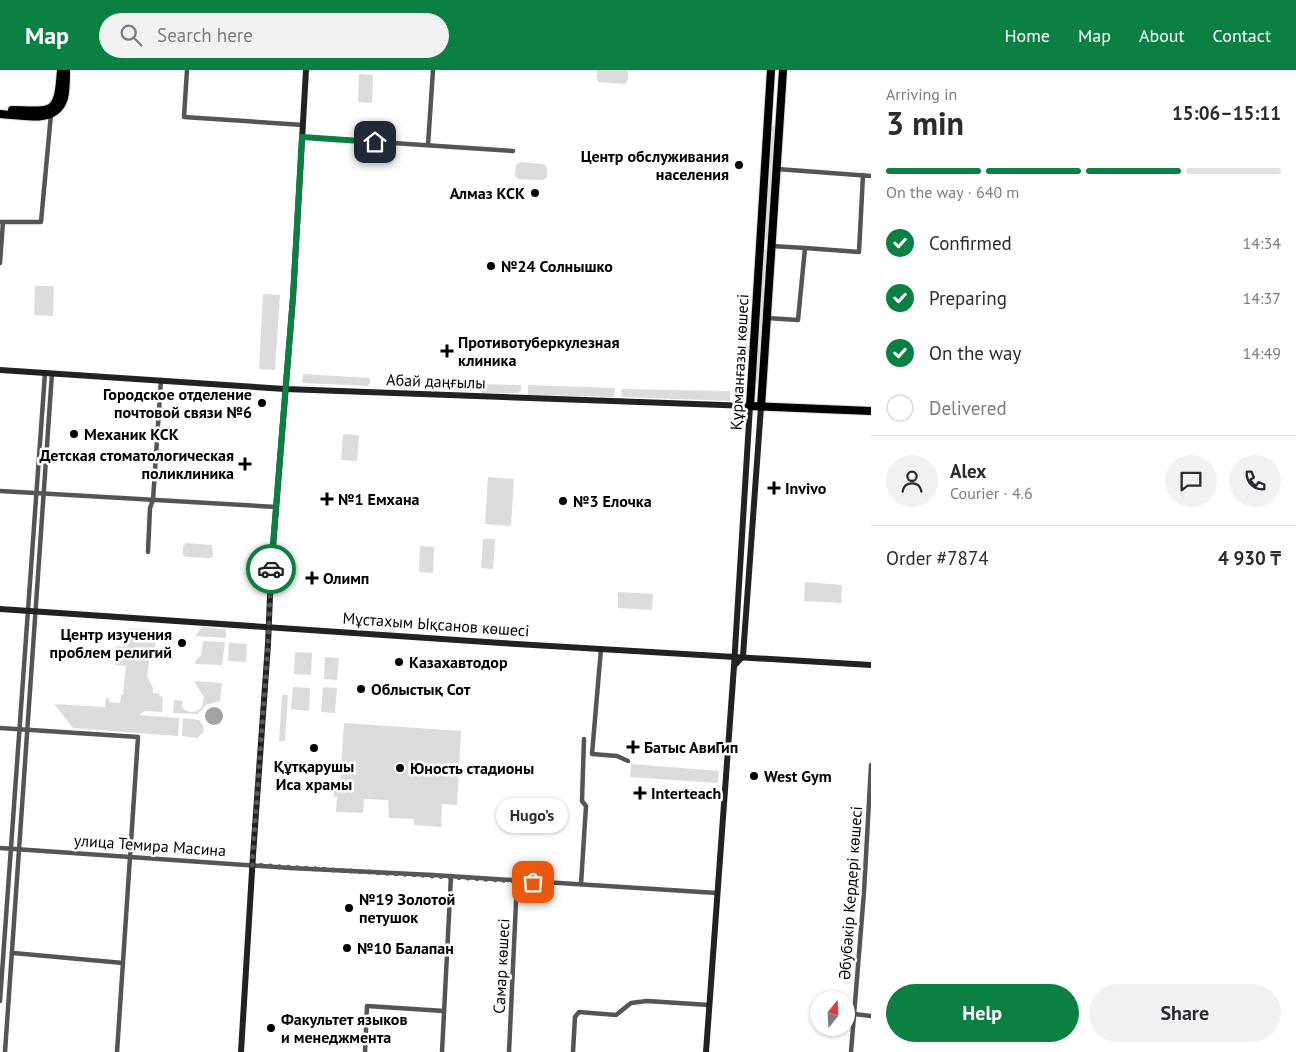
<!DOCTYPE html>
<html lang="en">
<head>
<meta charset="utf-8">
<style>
  body { margin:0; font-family:"PT Sans",sans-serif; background:#f2f2f3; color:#2b2b33; height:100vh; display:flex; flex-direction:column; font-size:19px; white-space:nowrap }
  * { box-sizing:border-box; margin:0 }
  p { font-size:16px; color:#7c7c81 }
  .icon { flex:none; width:28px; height:28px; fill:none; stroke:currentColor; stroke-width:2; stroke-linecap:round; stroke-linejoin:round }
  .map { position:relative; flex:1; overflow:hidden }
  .details { display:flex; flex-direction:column; background:#fff; width:425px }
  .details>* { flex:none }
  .needle { width:32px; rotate:18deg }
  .buttons { position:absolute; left:810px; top:921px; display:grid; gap:10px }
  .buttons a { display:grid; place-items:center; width:45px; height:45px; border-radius:50%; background:#fff; box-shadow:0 1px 4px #0004; font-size:25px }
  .pin { position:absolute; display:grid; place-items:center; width:42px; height:42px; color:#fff; margin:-21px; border-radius:10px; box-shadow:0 2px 8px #0006 }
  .courier { position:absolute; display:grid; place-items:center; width:50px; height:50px; margin:-25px; border:4px solid #0b8043; border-radius:50%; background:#fff; color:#222; box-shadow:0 1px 6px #0007 }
  .bubble { position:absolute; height:35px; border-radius:18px; background:#fff; box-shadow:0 1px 4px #0004; font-size:16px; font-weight:600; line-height:35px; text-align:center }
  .overview em { font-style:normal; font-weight:600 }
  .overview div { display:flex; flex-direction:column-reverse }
  .overview { display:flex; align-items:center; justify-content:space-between; height:85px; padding:0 15px }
  h1 { font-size:32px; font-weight:600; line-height:38px }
  .bar { display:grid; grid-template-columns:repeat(4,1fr); gap:8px 5px; align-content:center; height:60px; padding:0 15px }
  .bar i { height:6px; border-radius:4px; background:#e1e1e2 }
  .bar .on { background:#0b8043 }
  .bar p { grid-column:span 4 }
  .line { display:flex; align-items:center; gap:12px; padding:0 15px; border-top:1px solid #e1e1e2 }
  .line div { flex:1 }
  .round { display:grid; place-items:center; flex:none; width:52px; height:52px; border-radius:26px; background:#f2f2f3 }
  ol { padding:0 15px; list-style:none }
  li { display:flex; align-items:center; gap:15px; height:55px }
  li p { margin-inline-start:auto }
  li .icon { padding:5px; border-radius:50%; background:#0b8043; color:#fff; stroke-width:4 }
  li:last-child { color:#7c7c81 }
  li i { width:28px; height:28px; border:2px solid #e1e1e2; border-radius:50% }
  .action { display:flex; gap:10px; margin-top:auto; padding:10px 15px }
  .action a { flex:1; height:58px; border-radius:30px; background:#0b8043; color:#fff; font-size:20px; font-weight:600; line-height:58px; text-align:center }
  .action a+a { background:#f2f2f3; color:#2b2b33 }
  header { display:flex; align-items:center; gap:30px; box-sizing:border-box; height:70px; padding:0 25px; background:#0b8043; color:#fff }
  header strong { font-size:24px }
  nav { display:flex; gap:28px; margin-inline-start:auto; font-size:18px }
  .search { width:350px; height:45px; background:#f2f2f3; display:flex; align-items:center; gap:12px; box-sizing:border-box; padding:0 18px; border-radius:28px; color:#7c7c81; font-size:19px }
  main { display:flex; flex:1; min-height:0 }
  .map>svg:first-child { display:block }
</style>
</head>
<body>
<header>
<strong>Map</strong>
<div class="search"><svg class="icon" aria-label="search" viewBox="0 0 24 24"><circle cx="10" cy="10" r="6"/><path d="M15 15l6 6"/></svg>Search here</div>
<nav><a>Home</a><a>Map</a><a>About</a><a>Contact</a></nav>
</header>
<main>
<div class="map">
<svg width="871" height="982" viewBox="0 0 871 982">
  <rect width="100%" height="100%" fill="#fff"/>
  <g fill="#dcdcdc">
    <polygon points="597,0 628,0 628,11 625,14 599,12 597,8"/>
    <polygon points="359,4 373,5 372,33 358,32"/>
    <polygon points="772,56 776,56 768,170 764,170"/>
    <polygon points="520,92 544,94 547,98 547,107 543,110 518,109 515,106 516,95"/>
    <polygon points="764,180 768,180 759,311 755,311"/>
    <polygon points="35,216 54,216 53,246 34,245"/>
    <polygon points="263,224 280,225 275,300 259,299"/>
    <polygon points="303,304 370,308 370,314 367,316 302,313"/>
    <polygon points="425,311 476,313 475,321 429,319 426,316"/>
    <polygon points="482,314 521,315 521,320 518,323 481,323"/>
    <polygon points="528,315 615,318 614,327 528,325"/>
    <polygon points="621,319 730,321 730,331 622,327"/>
    <polygon points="343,364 359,365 357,391 341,390"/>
    <polygon points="488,407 514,409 511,456 485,454"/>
    <polygon points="483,469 495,469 493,499 481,498"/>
    <polygon points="186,473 212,475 213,486 211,488 185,487 183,485 183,476"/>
    <polygon points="420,476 434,477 433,503 419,502"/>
    <polygon points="805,512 842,515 841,533 804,531"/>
    <polygon points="618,522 653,524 652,540 618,538"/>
    <polygon points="202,557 226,559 226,568 195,566"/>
    <polygon points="129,558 157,560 155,579 150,586 147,606 153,618 153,623 157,623 163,628 162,642 145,641 139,645 179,648 178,666 73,658 54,634 105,637 106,628 109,628 109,632 120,633 121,625 123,625 126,596 115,595 116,576 127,577"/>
    <polygon points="203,571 225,572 222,595 195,594 195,591 201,585"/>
    <polygon points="229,573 247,574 246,592 228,591"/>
    <polygon points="295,582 312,583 311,605 294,604"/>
    <polygon points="325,587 339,588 337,610 324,609"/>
    <path d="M194,611L222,613L220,631L206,635L198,644L173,643L174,630L183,631L182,637C187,644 197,643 202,637L204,627Z"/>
    <polygon points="293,617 310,618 309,641 291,639"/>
    <polygon points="323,617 337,618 335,643 321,642"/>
    <polygon points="282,625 288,625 285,671 279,671"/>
    <polygon points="183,648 199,650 204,657 203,663 197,668 182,666"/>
    <polygon points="344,653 461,661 457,735 442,734 441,757 414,755 414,749 389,748 388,730 364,729 363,743 336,742 337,727 334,727 334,713 340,713"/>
    <polygon points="631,694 719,701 718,713 630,707"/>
  </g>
  <circle fill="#a3a3a3" cx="214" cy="646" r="9"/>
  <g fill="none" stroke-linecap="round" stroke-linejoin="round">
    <g stroke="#dbdbdb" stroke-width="10">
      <g id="primary">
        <polyline points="771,0 750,336 871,341"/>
        <path d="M12,40C54,41 58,45 61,0"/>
        <path d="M0,44C21,45 56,55 64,28C66,20 66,9 66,0"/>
        <polyline points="761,337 783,0"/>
      </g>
    </g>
    <g stroke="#555" stroke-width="4.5">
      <polyline points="187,0 184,47 303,55"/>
      <polyline points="302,67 513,81"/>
      <polyline points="428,75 433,0"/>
      <polyline points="777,99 871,106"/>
      <polyline points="0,152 41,152 51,44"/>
      <polyline points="772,176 805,178"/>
      <polyline points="0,193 3,152"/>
      <polyline points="767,248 798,250 805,178 859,182 863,105"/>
      <polyline points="0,421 276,437"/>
      <polyline points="148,482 150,438 153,430 161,310"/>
      <polyline points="601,579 592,684 617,686 628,691"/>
      <polyline points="0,658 138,667 117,982"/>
      <polyline points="0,778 290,798 433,805 717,823"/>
      <polyline points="581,814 586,736 582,731 584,669"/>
      <polyline points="13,883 123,893"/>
      <polyline points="0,931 45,303"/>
      <polyline points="854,944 871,946"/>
      <polyline points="5,982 52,303"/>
      <polyline points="365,982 367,936 444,941"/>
      <polyline points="442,982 451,806"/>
      <polyline points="509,982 517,811"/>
      <polyline points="573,982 575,947 579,942 616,945 631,933 647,931 709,935"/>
      <polyline points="851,982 864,822 871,695"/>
    </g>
    <g stroke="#222" stroke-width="6">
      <polyline points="0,300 285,319 750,336 734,596 706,982"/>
      <polyline points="0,539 501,573 871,595"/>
      <polyline points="734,596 743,586 761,337"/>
      <polyline points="241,982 253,785 268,574 271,502 293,227 306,0"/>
    </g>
    <use href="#primary" stroke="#000" stroke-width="8"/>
  </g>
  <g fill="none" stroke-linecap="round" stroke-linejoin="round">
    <polyline stroke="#595959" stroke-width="5" stroke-dasharray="0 9" points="271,499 268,574 252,795 533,812"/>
    <polyline stroke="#0b8043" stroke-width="6" points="271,499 293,227 302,67 375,72"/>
  </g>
  <g fill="#000" stroke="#fff" stroke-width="2">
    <circle cx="739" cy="95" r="5"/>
    <circle cx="535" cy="123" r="5"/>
    <circle cx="491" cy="196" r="5"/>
    <path d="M444.5 273.5h5v5h5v5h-5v5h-5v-5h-5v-5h5z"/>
    <circle cx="262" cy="333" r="5"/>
    <circle cx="74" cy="364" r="5"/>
    <path d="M242.5 386.5h5v5h5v5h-5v5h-5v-5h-5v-5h5z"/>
    <path d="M771.5 410.5h5v5h5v5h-5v5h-5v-5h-5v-5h5z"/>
    <path d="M324.5 421.5h5v5h5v5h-5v5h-5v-5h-5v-5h5z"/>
    <circle cx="563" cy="431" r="5"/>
    <path d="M309.5 500.5h5v5h5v5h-5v5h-5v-5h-5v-5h5z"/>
    <circle cx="182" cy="573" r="5"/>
    <circle cx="399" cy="592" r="5"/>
    <circle cx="361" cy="619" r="5"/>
    <path d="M630.5 669.5h5v5h5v5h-5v5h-5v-5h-5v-5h5z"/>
    <circle cx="314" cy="678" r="5"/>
    <circle cx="400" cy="698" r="5"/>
    <circle cx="754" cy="706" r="5"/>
    <path d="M637.5 715.5h5v5h5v5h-5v5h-5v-5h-5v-5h5z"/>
    <circle cx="349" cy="838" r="5"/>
    <circle cx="347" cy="878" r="5"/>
    <circle cx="271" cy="958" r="5"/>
  </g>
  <g text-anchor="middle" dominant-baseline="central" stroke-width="5" stroke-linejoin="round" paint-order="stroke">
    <g font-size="16" font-weight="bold" fill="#000" stroke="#fff" text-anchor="start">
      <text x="729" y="86" text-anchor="end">Центр обслуживания<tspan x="729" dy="18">наcеления</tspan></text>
      <text x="525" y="123" text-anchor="end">Алмаз КСК</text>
      <text x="501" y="196">№24 Солнышко</text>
      <text x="458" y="272">Противотуберкулезная<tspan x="458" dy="18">клиника</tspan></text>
      <text x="252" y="324" text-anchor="end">Городское отделение<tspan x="252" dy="18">почтовой связи №6</tspan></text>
      <text x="84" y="364">Механик КСК</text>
      <text x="234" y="385" text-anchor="end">Детская стоматологическая<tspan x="234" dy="18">поликлиника</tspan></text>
      <text x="785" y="418">Invivo</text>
      <text x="338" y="429">№1 Емхана</text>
      <text x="573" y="431">№3 Елочка</text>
      <text x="323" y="508">Олимп</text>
      <text x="172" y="564" text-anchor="end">Центр изучения<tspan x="172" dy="18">проблем религий</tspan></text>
      <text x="409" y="592">Казахавтодор</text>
      <text x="371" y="619">Облыстық Сот</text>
      <text x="644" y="677">Батыс АвиГип</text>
      <text x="314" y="696" text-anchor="middle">Құтқарушы<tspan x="314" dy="18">Иса храмы</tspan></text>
      <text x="410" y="698">Юность стадионы</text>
      <text x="764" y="706">West Gym</text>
      <text x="651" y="723">Interteach</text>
      <text x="359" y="829">№19 Золотой<tspan x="359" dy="18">петушок</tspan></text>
      <text x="357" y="878">№10 Балапан</text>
      <text x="281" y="949">Факультет языков<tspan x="281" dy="18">и менеджмента</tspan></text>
    </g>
    <g font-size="16" fill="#000" stroke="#fff">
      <text transform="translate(739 292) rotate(-87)">Құрманғазы көшесі</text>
      <text transform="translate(436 311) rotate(2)">Абай даңғылы</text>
      <text transform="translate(436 554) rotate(4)">Мұстахым Ықсанов көшесі</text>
      <text transform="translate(150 775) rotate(4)">улица Темира Масина</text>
      <text transform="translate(850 823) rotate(-86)">Әбубәкір Кердері көшесі</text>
      <text transform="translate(501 896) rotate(-87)">Самар көшесі</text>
    </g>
  </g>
</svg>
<div class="buttons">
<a><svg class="needle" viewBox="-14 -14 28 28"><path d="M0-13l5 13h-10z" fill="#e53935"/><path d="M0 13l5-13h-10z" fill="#7c7c81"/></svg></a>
</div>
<div class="pin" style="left:533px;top:812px;background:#ea580c"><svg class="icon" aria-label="bag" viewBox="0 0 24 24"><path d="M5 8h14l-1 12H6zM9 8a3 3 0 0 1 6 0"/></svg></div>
<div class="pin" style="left:375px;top:72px;background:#1f2937"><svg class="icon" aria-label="home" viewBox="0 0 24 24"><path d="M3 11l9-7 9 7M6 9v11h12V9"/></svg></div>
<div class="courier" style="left:271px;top:499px"><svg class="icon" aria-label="car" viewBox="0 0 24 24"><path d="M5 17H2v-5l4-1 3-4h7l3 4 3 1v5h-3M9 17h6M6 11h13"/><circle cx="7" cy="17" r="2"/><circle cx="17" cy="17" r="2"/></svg></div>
<div class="bubble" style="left:496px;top:728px;width:72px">Hugo's</div>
</div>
<section class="details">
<div class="overview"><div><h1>3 min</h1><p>Arriving in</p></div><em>15:06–15:11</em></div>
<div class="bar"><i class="on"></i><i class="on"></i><i class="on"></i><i></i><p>On the way · 640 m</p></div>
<ol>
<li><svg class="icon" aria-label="check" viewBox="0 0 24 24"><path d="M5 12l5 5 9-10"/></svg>Confirmed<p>14:34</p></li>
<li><svg class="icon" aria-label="check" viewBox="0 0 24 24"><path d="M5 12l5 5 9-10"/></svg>Preparing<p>14:37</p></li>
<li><svg class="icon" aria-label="check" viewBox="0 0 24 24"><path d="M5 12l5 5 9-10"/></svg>On the way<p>14:49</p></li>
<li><i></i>Delivered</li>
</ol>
<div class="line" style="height:90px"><a class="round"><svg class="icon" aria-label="person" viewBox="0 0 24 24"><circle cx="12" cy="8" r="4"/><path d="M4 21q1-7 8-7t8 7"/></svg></a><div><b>Alex</b><p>Courier · 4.6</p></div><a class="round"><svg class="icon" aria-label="chat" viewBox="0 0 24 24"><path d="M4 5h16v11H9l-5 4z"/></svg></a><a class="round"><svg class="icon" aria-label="phone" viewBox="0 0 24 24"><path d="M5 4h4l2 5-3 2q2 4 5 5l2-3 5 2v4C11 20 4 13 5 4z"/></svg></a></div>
<div class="line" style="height:65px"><div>Order #7874</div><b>4 930 ₸</b></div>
<div class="action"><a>Help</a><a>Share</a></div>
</section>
</main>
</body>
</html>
